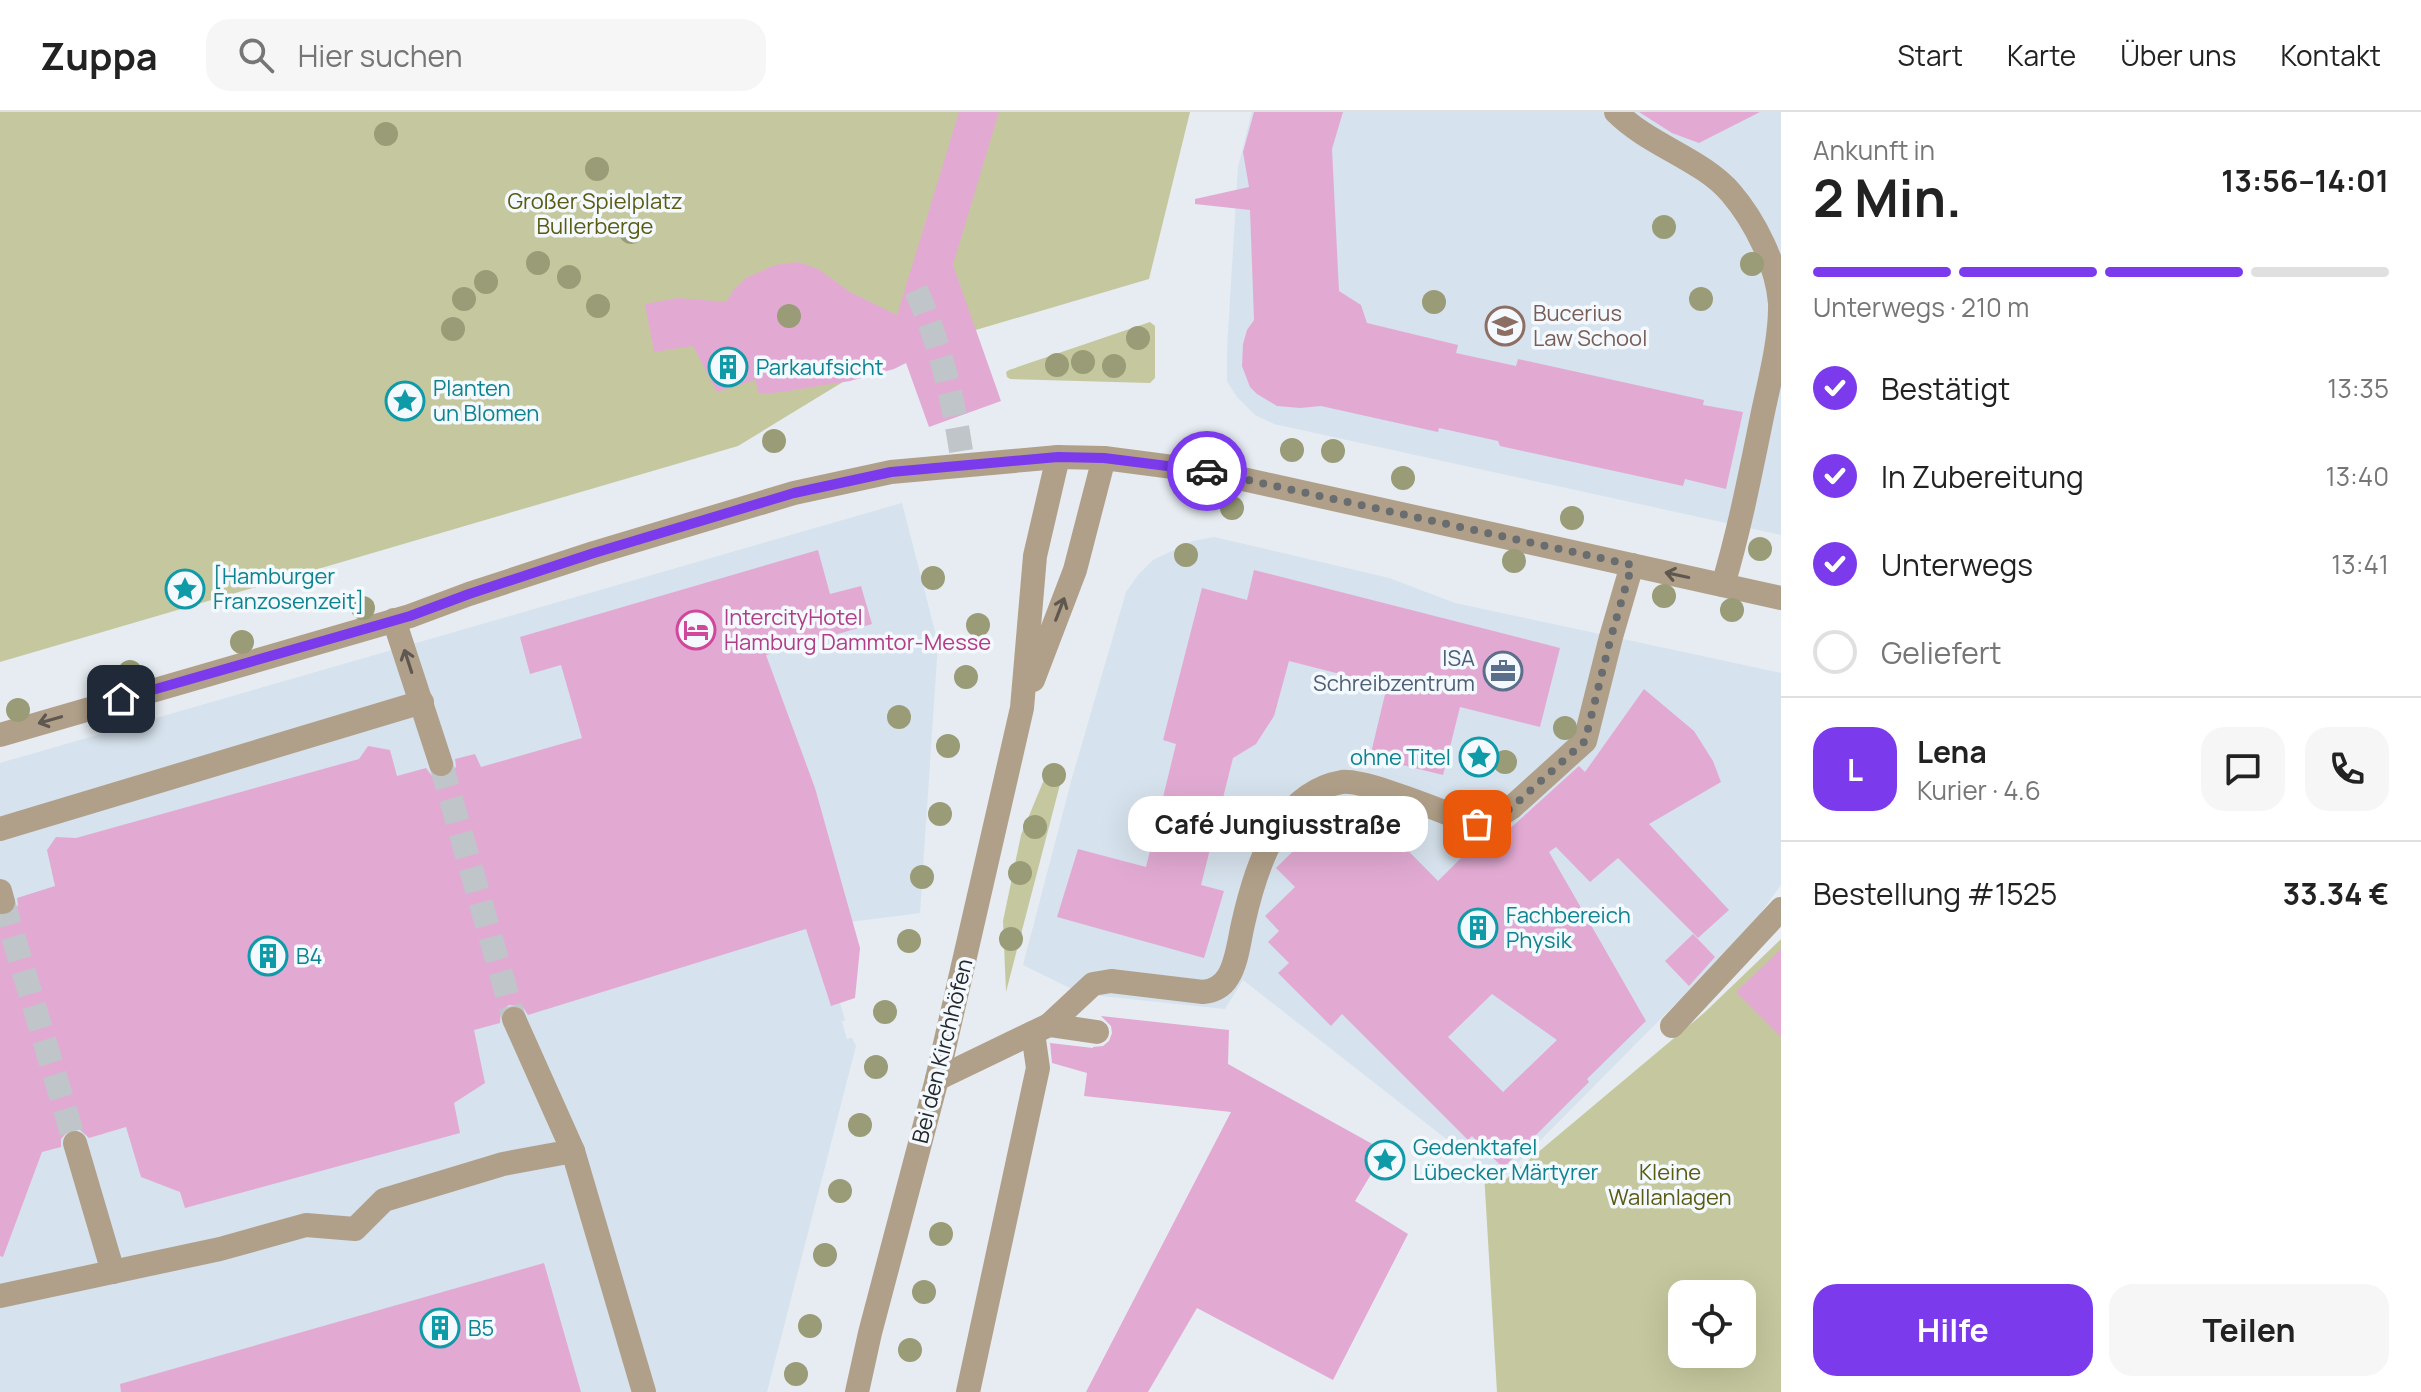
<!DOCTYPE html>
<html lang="de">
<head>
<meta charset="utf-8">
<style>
  body { margin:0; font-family:Manrope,sans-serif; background:#f6f6f6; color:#222; height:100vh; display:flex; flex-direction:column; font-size:30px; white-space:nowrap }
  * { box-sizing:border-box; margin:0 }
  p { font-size:26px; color:#767676 }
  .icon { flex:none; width:44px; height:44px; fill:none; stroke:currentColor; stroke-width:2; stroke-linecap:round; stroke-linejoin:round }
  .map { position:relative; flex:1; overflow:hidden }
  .details { display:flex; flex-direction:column; background:#fff; width:640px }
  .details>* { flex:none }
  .fabs { position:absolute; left:1668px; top:1168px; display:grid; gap:16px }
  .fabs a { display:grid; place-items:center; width:88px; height:88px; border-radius:16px; background:#fff; box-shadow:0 8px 32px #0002; font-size:40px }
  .pin { position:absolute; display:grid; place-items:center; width:68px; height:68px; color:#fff; margin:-34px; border-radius:16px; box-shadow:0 4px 12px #0006 }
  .courier { position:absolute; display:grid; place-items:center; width:80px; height:80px; margin:-40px; border:6px solid #7c3aed; border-radius:50%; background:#fff; color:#222; box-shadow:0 2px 10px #0007 }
  .bubble { position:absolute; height:56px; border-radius:24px; background:#fff; box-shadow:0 8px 32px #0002; font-size:26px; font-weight:700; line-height:56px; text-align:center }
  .overview em { font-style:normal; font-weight:700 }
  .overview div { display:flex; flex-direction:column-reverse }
  .overview { display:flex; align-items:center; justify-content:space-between; height:136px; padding:0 32px }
  h1 { font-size:52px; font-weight:700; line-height:60px }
  .bar { display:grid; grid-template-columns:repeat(4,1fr); gap:12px 8px; align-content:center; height:96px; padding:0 32px }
  .bar i { height:10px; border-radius:6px; background:#e0e0e0 }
  .bar .current { background:#7c3aed }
  .bar p { grid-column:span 4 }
  .line { display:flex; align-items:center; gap:20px; padding:0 32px; border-top:2px solid #e0e0e0 }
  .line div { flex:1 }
  .round { display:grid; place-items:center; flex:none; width:84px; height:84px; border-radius:24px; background:#f6f6f6 }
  ol { padding:0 32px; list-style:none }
  li { display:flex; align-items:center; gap:24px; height:88px }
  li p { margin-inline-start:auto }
  li .icon { padding:8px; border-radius:50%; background:#7c3aed; color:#fff; stroke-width:4 }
  li:last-child { color:#767676 }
  li i { width:44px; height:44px; border:4px solid #e0e0e0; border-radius:50% }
  .primary-button { display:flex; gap:16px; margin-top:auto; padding:16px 32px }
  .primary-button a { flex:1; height:92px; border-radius:24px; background:#7c3aed; color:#fff; font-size:32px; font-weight:700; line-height:92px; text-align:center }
  .primary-button a+a { background:#f6f6f6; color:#222 }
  header { display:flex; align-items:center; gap:48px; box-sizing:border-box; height:112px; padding:0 40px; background:#fff; border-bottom:2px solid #e0e0e0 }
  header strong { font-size:38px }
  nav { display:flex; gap:44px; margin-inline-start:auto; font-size:28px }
  .search { width:560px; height:72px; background:#f6f6f6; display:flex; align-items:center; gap:20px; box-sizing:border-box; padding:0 28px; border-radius:24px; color:#767676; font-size:30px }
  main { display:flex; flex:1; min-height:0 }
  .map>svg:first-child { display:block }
</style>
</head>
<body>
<header>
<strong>Zuppa</strong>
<div class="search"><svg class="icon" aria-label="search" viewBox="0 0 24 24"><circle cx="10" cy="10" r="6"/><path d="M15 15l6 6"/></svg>Hier suchen</div>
<nav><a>Start</a><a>Karte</a><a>Über uns</a><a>Kontakt</a></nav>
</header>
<main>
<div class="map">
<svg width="1781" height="1280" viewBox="0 0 1781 1280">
  <rect width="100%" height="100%" fill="#e6ecf1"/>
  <g fill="#d6e2ed">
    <polygon points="1252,0 1781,0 1781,423 1274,312 1255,303 1237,285 1227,269 1227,237 1238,55"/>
    <polygon points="902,391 938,531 920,801 818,814 845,908 842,910 847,927 852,926 856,934 767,1280 0,1280 0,651"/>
    <polygon points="1214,425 1389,466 1455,491 1781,561 1781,773 1754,810 1722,845 1500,1069 1243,868 1225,897 1082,882 1023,853 1072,666 1126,480 1138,463 1153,448 1193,429"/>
  </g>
  <g fill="#c5c89e" fill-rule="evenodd">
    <polygon points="0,0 1190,0 1149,167 884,245 738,334 0,550"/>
    <polygon points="1150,210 1155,214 1155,266 1150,271 1010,267 1007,265 1006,260 1009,258"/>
    <polygon points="1064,657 1006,880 1003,809 1021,723 1048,658"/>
    <path d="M1781,827V1280H1497L1484,1061L1500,1072L1704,901ZM1682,1182H1742V1242H1682Z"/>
  </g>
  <g fill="#e2aad3" fill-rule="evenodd">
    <polygon points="959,0 999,0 953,153 1001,289 929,315 906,251 894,257 850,269 782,280 759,282 755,268 717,280 693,234 654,240 645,192 678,186 726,190 735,176 746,166 775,153 798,150 818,157 850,180 897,203"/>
    <polygon points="1254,0 1343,0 1332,37 1339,179 1361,193 1367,211 1458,233 1456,241 1516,254 1518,247 1704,288 1703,293 1743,300 1726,377 1685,367 1683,374 1500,334 1498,329 1439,316 1438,320 1321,294 1300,296 1277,294 1257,282 1250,275 1242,254 1243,232 1247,218 1254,208 1250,98 1195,92 1195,87 1249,75 1243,40"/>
    <polygon points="1639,0 1760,0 1699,31 1672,21"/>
    <polygon points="818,438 830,482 861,474 872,512 766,543 815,676 860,836 855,886 831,894 806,817 528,903 522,894 509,893 501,899 500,911 474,918 485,971 454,991 460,1021 185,1096 180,1080 141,1065 126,1015 89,1026 79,1017 70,1017 61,1027 61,1035 42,1040 3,1145 0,1144 0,805 8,804 14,800 18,793 17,786 55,774 47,738 56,725 76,726 359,647 368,634 390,638 397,664 426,656 432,664 439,667 446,666 453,661 456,654 455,647 475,642 481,655 582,626 561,553 530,562 520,525"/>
    <polygon points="1254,458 1560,536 1540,615 1460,595 1443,663 1370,645 1387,574 1289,549 1274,604 1256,632 1233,646 1201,773 1224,779 1204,846 1057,805 1078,737 1146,755 1176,632 1163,628 1202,476 1247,488"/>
    <path d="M1644,577L1694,619L1713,649L1721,670L1649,712L1729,798L1698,826L1618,746L1590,770L1556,735L1549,740L1646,909L1587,967L1589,970L1503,1056L1472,1024L1468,1028L1342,902L1331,914L1278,861L1289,851L1268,830L1279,819L1265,804L1295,775L1276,756L1348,685L1352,686H1356L1438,769L1481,726L1502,720L1504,722L1579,654L1585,660ZM1492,882L1557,928L1503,980L1448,925Z"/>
    <polygon points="1693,822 1715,845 1689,874 1665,849"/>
    <polygon points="1781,837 1781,925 1736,880"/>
    <polygon points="1101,904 1229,918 1228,952 1385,1039 1355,1089 1408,1122 1333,1268 1197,1196 1148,1280 1086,1280 1231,1000 1084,984 1087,961 1052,951 1050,931 1093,936 1093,935 1103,934 1109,929 1112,921 1111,914"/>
    <polygon points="544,1151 581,1280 121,1280 120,1272"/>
  </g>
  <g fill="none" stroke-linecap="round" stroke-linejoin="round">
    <g stroke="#c0c5c9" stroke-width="24" stroke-dasharray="24 12" stroke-linecap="butt">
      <path d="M916,178C942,236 954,290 963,352"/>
      <polyline points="441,652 514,907"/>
      <polyline points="3,790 75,1031"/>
    </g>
    <g stroke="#b1a089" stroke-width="24">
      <path d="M1616,0C1650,34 1702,47 1731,81C1755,109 1777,153 1780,191C1781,225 1770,267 1763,300C1751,358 1740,416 1723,473"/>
      <polyline points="394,508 441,652"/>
      <polyline points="1033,568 1075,458 1104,346"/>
      <polyline points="0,623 410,504 469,482 594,441 794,381 891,360 1058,345 1104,346 1211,360 1781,486"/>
      <polyline points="0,717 422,590"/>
      <polyline points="0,779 3,790"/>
      <path d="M1049,913L1093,872L1111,869L1203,880C1214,879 1222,875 1228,865C1237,851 1239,829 1243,812C1255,758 1278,681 1342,670C1366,667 1449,703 1477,712L1494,707L1511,696L1585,629L1611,525L1632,453"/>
      <polyline points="1672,914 1781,797"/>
      <polyline points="937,967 1049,913 1097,920"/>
      <polyline points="75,1031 113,1160"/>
      <polyline points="573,1039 644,1280"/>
      <polyline points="0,1184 220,1137 306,1113 355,1117 384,1088 503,1052 573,1039 514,907"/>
      <polyline points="857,1280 870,1221 937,967 1022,596 1035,444 1058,345"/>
      <polyline points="968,1280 1038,956 1033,921"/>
    </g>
  </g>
  <g fill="#999c76">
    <circle cx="386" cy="22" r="12"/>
    <circle cx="597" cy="57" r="12"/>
    <circle cx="1664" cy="115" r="12"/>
    <circle cx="631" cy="120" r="12"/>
    <circle cx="538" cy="151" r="12"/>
    <circle cx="1752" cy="152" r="12"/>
    <circle cx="569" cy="165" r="12"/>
    <circle cx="486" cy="170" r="12"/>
    <circle cx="464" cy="187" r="12"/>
    <circle cx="1701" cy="187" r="12"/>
    <circle cx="1434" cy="190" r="12"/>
    <circle cx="598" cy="194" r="12"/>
    <circle cx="789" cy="204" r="12"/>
    <circle cx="453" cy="217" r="12"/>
    <circle cx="1138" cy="226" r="12"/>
    <circle cx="1083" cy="250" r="12"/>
    <circle cx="1057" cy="253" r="12"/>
    <circle cx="1114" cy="254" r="12"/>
    <circle cx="774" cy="329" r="12"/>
    <circle cx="1292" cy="338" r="12"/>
    <circle cx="1333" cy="339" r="12"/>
    <circle cx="1403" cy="366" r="12"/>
    <circle cx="1232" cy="396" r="12"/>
    <circle cx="1572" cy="406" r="12"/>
    <circle cx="1760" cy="437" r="12"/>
    <circle cx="1186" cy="443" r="12"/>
    <circle cx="1514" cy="449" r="12"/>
    <circle cx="933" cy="466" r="12"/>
    <circle cx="1664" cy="484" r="12"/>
    <circle cx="363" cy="496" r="12"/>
    <circle cx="1732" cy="498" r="12"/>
    <circle cx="978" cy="513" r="12"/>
    <circle cx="242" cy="530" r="12"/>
    <circle cx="130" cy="560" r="12"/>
    <circle cx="966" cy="565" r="12"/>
    <circle cx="18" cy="598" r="12"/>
    <circle cx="899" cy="605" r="12"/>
    <circle cx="1565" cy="616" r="12"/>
    <circle cx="948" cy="634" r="12"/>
    <circle cx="1505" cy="650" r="12"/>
    <circle cx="1054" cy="663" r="12"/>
    <circle cx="940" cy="702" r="12"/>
    <circle cx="1035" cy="715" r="12"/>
    <circle cx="1020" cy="761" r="12"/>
    <circle cx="922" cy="765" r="12"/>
    <circle cx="1011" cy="827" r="12"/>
    <circle cx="909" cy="829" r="12"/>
    <circle cx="885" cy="900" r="12"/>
    <circle cx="876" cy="955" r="12"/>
    <circle cx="860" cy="1013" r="12"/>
    <circle cx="840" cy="1079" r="12"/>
    <circle cx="941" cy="1122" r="12"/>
    <circle cx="825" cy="1143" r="12"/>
    <circle cx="924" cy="1180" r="12"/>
    <circle cx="810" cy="1214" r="12"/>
    <circle cx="910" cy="1238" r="12"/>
    <circle cx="796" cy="1262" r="12"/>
  </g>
  <defs><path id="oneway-shaft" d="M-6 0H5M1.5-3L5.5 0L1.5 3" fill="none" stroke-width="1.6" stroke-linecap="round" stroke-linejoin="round" transform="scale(2)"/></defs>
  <g stroke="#5e5850">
    <use href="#oneway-shaft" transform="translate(1677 463) rotate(-168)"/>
    <use href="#oneway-shaft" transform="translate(1060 497) rotate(-69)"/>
    <use href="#oneway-shaft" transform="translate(408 549) rotate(-108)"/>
    <use href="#oneway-shaft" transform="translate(50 608) rotate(164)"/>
  </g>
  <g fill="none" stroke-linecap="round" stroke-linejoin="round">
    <polyline stroke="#696d70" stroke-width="8" stroke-dasharray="0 14.4" points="1207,359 1632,453 1611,525 1585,629 1511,696 1494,707 1477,712"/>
    <polyline stroke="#7c3aed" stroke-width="10" points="121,587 410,504 469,482 594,441 794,381 891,360 1058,345 1104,346 1207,359"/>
  </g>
  <defs>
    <g id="university-ring" transform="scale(2)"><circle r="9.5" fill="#f3f9fe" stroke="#8d6e63" stroke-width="1.5"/><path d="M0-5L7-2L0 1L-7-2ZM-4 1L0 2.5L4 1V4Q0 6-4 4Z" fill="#8d6e63"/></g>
    <g id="building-ring" transform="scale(2)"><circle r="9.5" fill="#f3f9fe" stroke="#0f9aa8" stroke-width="1.5"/><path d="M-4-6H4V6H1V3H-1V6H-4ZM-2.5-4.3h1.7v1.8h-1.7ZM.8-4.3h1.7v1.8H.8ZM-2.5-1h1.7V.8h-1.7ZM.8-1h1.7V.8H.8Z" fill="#0f9aa8"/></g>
    <g id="sight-ring" transform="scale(2)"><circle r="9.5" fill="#f3f9fe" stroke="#0f9aa8" stroke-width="1.5"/><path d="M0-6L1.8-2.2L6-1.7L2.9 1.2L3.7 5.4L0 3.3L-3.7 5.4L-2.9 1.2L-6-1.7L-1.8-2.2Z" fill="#0f9aa8"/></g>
    <g id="hotel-ring" transform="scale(2)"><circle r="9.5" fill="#f3f9fe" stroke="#d1479c" stroke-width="1.5"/><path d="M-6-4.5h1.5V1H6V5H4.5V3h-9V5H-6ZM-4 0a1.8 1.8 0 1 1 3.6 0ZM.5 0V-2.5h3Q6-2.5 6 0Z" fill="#d1479c"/></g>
    <g id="office-ring" transform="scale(2)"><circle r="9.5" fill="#f3f9fe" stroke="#5c6f8a" stroke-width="1.5"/><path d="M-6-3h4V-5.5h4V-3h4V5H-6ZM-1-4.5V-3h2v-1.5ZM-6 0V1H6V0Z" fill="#5c6f8a"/></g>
  </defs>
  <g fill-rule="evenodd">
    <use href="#university-ring" x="1505" y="214"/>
    <use href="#building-ring" x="728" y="255"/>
    <use href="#sight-ring" x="405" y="289"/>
    <use href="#sight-ring" x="185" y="477"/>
    <use href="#hotel-ring" x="696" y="518"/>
    <use href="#office-ring" x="1503" y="559"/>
    <use href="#sight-ring" x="1479" y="645"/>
    <use href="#building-ring" x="1478" y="816"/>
    <use href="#building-ring" x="268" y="844"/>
    <use href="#sight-ring" x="1385" y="1048"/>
    <use href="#building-ring" x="440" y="1216"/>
  </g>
  <g text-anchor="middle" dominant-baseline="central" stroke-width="7" stroke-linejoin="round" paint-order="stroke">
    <g font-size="22" fill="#5a5b11" stroke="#f3f9fe">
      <text x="595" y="89">Großer Spielplatz<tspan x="595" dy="25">Bullerberge</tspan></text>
      <text x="1670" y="1060">Kleine<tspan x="1670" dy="25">Wallanlagen</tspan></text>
    </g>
    <g font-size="22" fill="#785e54" stroke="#f3f9fe" text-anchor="start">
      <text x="1533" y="201">Bucerius<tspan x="1533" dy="25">Law School</tspan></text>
    </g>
    <g font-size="22" fill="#0d838f" stroke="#f3f9fe" text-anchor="start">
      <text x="756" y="255">Parkaufsicht</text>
      <text x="433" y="276">Planten<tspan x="433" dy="25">un Blomen</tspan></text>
      <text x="213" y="464">[Hamburger<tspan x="213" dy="25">Franzosenzeit]</tspan></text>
      <text x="1451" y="645" text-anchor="end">ohne Titel</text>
      <text x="1506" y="803">Fachbereich<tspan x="1506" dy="25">Physik</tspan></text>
      <text x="296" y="844">B4</text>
      <text x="1413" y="1035">Gedenktafel<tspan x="1413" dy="25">Lübecker Märtyrer</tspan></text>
      <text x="468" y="1216">B5</text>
    </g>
    <g font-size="22" fill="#b23c85" stroke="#f3f9fe" text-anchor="start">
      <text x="724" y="505">IntercityHotel<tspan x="724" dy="25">Hamburg Dammtor-Messe</tspan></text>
    </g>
    <g font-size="22" fill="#4e5e75" stroke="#f3f9fe" text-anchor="end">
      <text x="1475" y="546">ISA<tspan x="1475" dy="25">Schreibzentrum</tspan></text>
    </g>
    <g font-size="22" fill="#26282a" stroke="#f3f9fe">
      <text transform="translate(942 939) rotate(-76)">Bei den Kirchhöfen</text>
    </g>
  </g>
</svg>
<div class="fabs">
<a><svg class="icon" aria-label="locate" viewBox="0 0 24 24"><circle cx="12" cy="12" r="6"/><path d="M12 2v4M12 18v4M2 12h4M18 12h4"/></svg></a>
</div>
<div class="pin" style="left:1477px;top:712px;background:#ea580c"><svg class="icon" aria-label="bag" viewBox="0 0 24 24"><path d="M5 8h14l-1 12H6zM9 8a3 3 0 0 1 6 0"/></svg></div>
<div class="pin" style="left:121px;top:587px;background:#1f2937"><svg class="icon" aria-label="home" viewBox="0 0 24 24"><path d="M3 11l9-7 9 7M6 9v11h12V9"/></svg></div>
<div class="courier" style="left:1207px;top:359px"><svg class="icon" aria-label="car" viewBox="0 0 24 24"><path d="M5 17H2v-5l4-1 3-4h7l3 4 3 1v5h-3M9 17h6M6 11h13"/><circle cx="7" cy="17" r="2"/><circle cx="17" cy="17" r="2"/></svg></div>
<div class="bubble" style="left:1128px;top:684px;width:300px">Café Jungiusstraße</div>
</div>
<section class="details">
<div class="overview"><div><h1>2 Min.</h1><p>Ankunft in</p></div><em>13:56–14:01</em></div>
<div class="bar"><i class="current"></i><i class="current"></i><i class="current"></i><i></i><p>Unterwegs · 210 m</p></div>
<ol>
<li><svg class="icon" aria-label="check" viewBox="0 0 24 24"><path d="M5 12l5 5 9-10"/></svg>Bestätigt<p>13:35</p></li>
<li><svg class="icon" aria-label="check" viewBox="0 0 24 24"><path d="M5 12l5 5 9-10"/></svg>In Zubereitung<p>13:40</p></li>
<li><svg class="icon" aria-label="check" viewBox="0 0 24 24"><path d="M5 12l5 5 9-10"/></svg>Unterwegs<p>13:41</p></li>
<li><i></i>Geliefert</li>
</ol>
<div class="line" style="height:144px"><b class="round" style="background:#7c3aed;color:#fff">L</b><div><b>Lena</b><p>Kurier · 4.6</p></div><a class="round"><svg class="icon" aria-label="chat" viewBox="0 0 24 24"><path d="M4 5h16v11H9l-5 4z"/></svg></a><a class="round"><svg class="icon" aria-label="phone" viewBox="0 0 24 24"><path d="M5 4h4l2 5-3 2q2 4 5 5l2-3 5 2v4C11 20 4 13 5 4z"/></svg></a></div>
<div class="line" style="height:104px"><div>Bestellung #1525</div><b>33.34 €</b></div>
<div class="primary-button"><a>Hilfe</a><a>Teilen</a></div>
</section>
</main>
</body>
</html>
